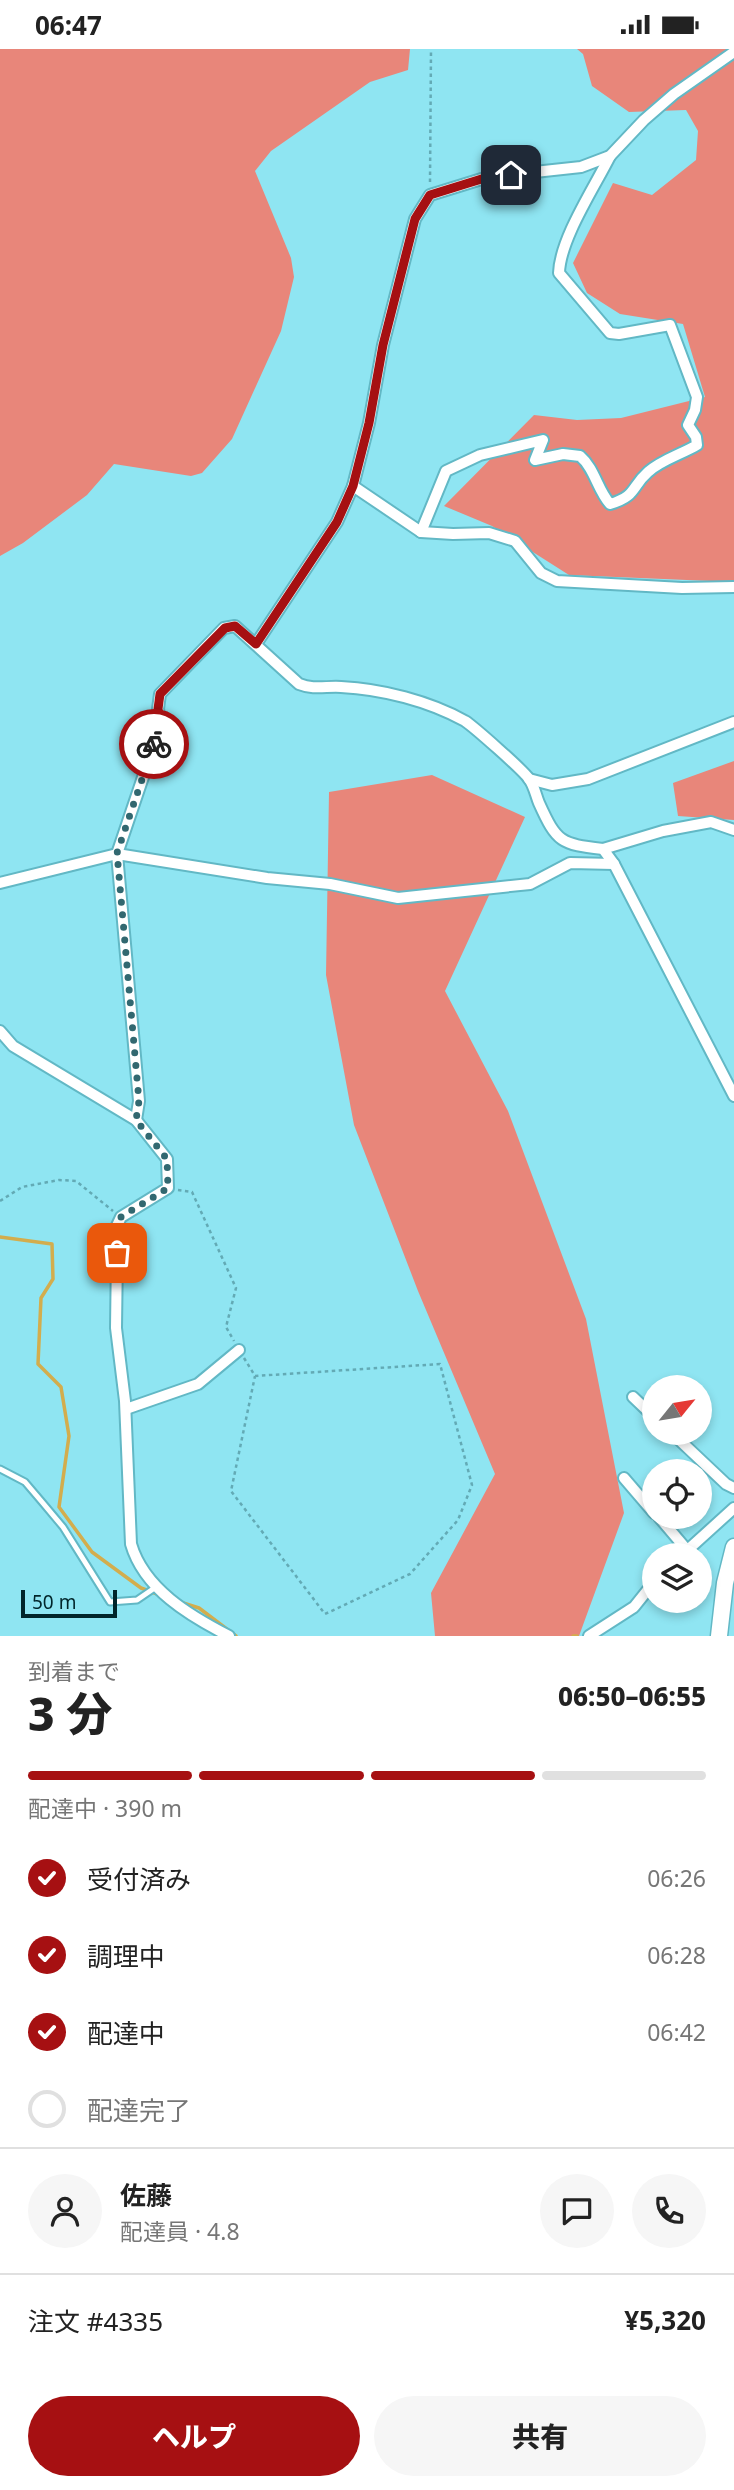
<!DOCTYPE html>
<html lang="ja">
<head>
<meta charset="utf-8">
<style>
  body { margin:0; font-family:"Noto Sans","Noto Sans JP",sans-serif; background:#f6f6f6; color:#222; height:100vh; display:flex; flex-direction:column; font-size:26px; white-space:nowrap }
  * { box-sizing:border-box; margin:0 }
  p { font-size:23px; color:#767676 }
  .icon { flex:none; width:38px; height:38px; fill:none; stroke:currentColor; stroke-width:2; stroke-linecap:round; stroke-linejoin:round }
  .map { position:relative; height:1587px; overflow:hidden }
  .sheet { display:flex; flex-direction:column; background:#fff; flex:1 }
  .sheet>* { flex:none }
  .needle { width:46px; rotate:60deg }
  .tools { position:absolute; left:642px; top:1326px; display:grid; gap:14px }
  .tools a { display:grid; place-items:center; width:70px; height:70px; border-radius:50%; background:#fff; box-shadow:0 4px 10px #0003; font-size:35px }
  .scale { position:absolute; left:21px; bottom:18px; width:96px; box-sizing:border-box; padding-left:7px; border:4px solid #00252a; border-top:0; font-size:19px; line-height:24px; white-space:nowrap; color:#00252a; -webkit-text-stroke:5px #8fe5f2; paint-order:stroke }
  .pin { position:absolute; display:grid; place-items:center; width:60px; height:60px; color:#fff; margin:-30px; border-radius:14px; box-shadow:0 4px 10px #0006 }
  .courier { position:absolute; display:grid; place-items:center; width:70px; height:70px; margin:-35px; border:5px solid #a61012; border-radius:50%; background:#fff; color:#222; box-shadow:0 2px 9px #0007 }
  .head em { font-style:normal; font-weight:800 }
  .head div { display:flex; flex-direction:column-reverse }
  .head { display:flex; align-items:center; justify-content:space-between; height:119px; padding:0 28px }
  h1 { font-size:46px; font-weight:800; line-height:52px }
  .bar { display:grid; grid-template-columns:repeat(4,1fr); gap:10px 7px; align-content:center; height:84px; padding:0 28px }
  .bar i { height:9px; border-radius:5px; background:#e0e0e0 }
  .bar .current { background:#a61012 }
  .bar p { grid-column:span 4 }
  .line { display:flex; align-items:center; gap:18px; padding:0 28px; border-top:2px solid #e0e0e0 }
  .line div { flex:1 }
  .round { display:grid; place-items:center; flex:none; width:74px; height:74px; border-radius:37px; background:#f6f6f6 }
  ol { padding:0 28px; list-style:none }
  li { display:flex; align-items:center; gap:21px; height:77px }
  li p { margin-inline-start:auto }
  li .icon { padding:7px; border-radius:50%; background:#a61012; color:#fff; stroke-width:4 }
  li:last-child { color:#767676 }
  li i { width:38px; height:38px; border:4px solid #e0e0e0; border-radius:50% }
  .primary-button { display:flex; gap:14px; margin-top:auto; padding:14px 28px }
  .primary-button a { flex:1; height:80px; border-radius:42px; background:#a61012; color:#fff; font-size:28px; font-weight:800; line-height:80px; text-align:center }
  .primary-button a+a { background:#f6f6f6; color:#222 }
  .status { display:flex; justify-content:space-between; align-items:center; height:49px; padding:0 35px; background:#fff; direction:ltr }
  .status svg { height:19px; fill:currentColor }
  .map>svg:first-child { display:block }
</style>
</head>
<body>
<div class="status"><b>06:47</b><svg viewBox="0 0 49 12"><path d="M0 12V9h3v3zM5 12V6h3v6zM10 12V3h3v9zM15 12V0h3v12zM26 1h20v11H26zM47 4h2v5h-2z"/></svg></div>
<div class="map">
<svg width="734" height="1587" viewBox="0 0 734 1587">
  <rect width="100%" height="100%" fill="#8fe5f2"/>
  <g fill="#e8867a">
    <polygon points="0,0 410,0 408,21 370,33 271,102 255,122 291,209 294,228 281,282 232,390 202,424 191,427 114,415 87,446 23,494 0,507"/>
    <polygon points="577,0 734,0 734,533 569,526 492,477 444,457 534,366 577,371 621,369 705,348 683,275 620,265 587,244 573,214 613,134 652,146 696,111 698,82 686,61 629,63 592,37 583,5"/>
    <polygon points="734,712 734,771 678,767 673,734"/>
    <polygon points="432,726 525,768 445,942 508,1062 586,1270 624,1464 579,1587 435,1587 431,1544 495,1425 418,1242 354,1076 326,926 329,743"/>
  </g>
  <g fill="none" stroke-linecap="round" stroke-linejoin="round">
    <g stroke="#d3ad4d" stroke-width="3.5">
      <polyline points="0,1188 52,1195 53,1230 41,1249 38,1315 61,1338 69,1387 59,1458 92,1503 141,1539 160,1546"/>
      <polyline points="180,1553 199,1559 236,1587"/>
      <polyline points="573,1587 577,1587"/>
    </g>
    <g stroke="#62b8c5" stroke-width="9">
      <polyline id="lane" points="0,1420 25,1433 42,1453 63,1478 110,1553 137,1551 156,1538"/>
    </g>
    <g stroke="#62b8c5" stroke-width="14">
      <g id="street">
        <polyline points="353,437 421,483 453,485 489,484 515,492 541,524 557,532 682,539 734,538"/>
        <path d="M421,483L446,422L480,406L543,391L535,411L563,405L580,407C595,420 597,440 610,455C637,447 631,438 648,423C661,411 682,405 697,396L696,388L688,376L695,361L697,348L670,276L619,285L610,284L559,224C560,190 594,139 610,107"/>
        <polyline points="256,595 337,473 353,437 369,374 383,296 415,170 430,146 488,128 581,118 610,107 644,71 674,45 734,3"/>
        <polyline points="529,730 552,736 588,730 734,673"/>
        <polyline points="603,800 663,782 711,773 734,781"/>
        <polyline points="0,834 117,805 267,829 330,835 398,849 530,835 570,814 614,815"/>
        <path d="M0,982L13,997L136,1071L167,1110L168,1139L121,1168L114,1183L117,1204L116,1279L125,1352L131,1495C144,1540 190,1567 229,1587"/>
        <path d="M136,1071L139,1052L117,805L161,675L158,660L160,645L224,579L235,577L299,635C314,641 326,637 341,638C382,640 429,652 465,672C474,678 523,721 529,730C534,736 536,747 539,754C557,794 561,795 603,800L614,815L734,1047"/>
        <polyline points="633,1348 654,1368"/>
        <polyline points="126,1360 198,1335 239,1301"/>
        <polyline points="672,1384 726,1435 734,1439"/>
        <polyline points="624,1429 654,1464"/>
        <polyline points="659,1468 687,1501"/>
        <polyline points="681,1507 734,1459"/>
        <polyline points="589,1587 634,1558 654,1533"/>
      </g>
    </g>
    <g stroke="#62b8c5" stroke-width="19">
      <polyline id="secondary" points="719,1587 725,1534 734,1498"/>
    </g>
    <g stroke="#63aab5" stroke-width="2.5" stroke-dasharray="3.5 3.5" stroke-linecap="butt">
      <polyline points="430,133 431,0"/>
      <polyline points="178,1141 192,1143 236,1239 226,1278 234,1292"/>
      <polyline points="0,1152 22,1138 59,1131 76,1132 113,1162"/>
      <polyline points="244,1309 255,1327 440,1315 472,1436 458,1471 410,1525 325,1565 231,1442 255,1327"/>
    </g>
    <use href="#lane" stroke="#fff" stroke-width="5"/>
    <use href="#street" stroke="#fff" stroke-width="10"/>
    <use href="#secondary" stroke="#fff" stroke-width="16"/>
  </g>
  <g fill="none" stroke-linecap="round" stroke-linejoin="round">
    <polyline stroke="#326870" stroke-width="7" stroke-dasharray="0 12.6" points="117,1204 114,1183 121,1168 168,1139 167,1110 136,1071 139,1052 117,804 154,695"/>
    <polyline stroke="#a61012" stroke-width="9" points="154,695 161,675 158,660 160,645 225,579 235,577 256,595 337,473 353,437 369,374 383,296 415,170 430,146 488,128 511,126"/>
  </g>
</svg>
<div class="tools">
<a><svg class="needle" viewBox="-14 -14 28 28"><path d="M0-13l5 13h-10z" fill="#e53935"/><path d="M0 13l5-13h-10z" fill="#767676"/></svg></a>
<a><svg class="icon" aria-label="locate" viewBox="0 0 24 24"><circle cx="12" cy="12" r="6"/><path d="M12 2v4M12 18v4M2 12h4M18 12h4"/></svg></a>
<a><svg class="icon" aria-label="layers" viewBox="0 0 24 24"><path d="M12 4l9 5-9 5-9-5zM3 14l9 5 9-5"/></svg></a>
</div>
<div class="scale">50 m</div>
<div class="pin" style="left:117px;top:1204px;background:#ea580c"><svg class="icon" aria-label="bag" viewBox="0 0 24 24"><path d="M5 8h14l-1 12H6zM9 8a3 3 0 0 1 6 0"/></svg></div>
<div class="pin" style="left:511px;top:126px;background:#1f2937"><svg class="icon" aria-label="home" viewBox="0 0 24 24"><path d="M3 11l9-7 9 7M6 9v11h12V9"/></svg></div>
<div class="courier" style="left:154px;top:695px"><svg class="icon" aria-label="bike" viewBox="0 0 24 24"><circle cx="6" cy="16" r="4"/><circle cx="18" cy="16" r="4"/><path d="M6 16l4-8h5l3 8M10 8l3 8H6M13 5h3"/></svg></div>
</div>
<section class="sheet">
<div class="head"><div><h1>3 分</h1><p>到着まで</p></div><em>06:50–06:55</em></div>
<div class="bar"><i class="current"></i><i class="current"></i><i class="current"></i><i></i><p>配達中 · 390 m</p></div>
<ol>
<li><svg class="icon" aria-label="check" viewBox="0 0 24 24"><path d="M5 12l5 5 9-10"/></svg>受付済み<p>06:26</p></li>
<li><svg class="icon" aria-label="check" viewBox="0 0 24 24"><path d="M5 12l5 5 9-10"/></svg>調理中<p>06:28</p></li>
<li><svg class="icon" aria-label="check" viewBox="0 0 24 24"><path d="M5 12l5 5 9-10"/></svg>配達中<p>06:42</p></li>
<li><i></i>配達完了</li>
</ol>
<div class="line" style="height:126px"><a class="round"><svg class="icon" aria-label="person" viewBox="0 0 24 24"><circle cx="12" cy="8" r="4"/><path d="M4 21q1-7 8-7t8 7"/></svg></a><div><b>佐藤</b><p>配達員 · 4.8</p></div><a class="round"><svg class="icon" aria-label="chat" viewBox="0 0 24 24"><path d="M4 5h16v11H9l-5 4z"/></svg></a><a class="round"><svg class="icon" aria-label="phone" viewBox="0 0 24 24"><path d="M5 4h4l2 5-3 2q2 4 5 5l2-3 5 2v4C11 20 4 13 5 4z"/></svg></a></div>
<div class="line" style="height:91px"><div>注文 #4335</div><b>¥5,320</b></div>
<div class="primary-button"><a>ヘルプ</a><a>共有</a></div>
</section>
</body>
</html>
